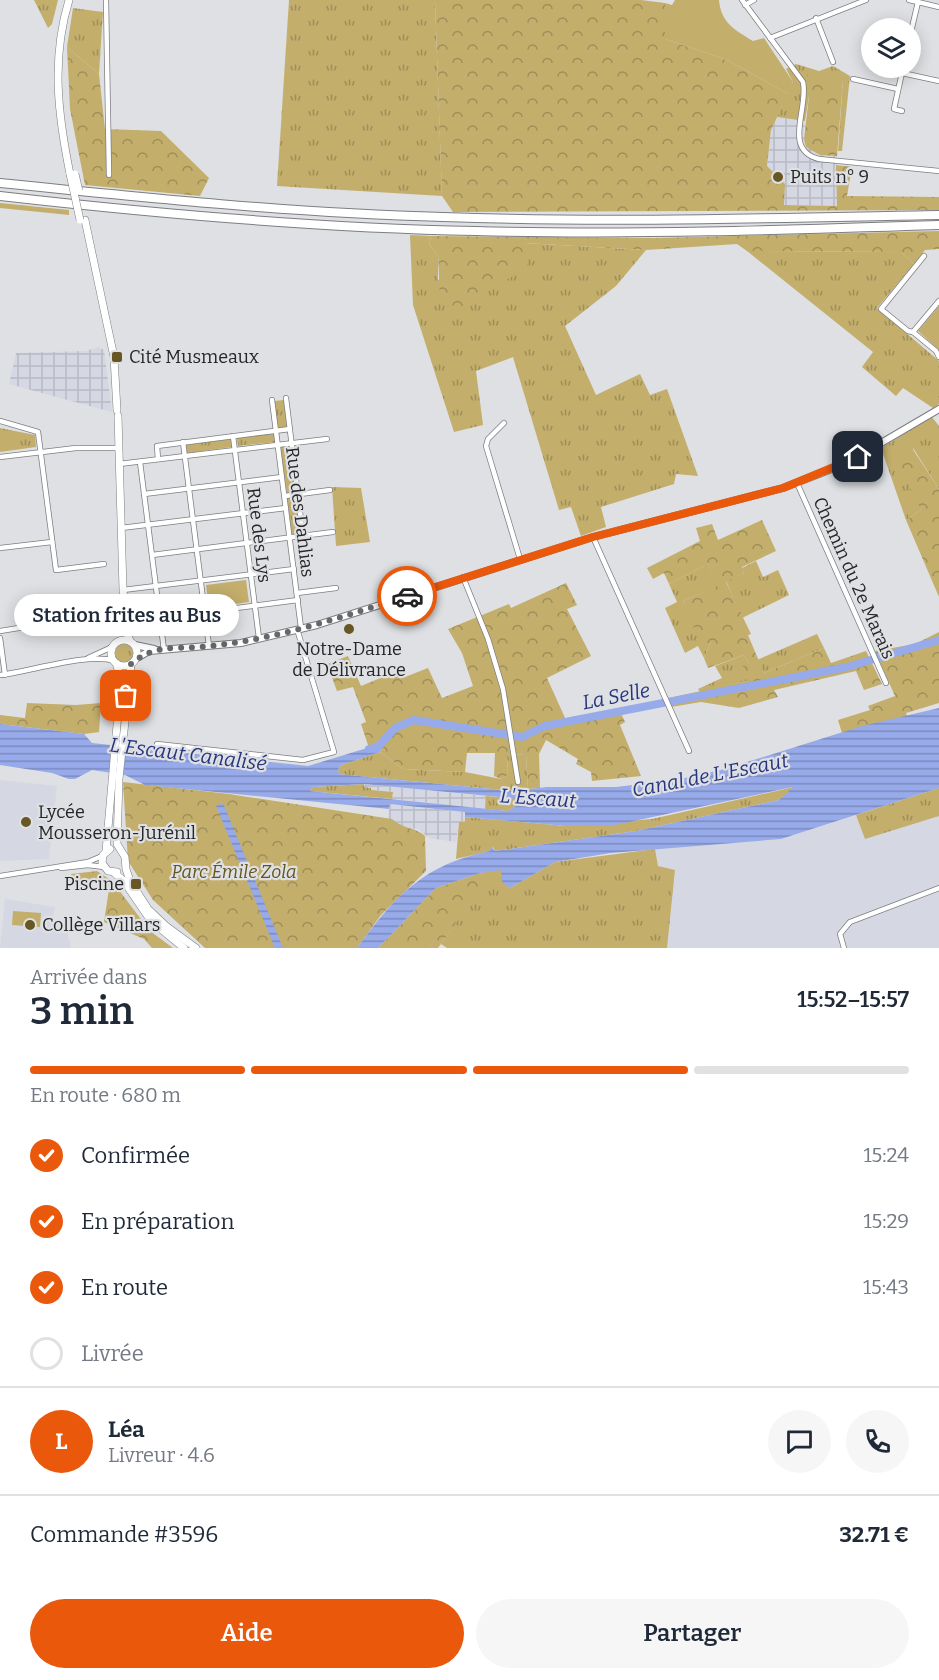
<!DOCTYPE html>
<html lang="fr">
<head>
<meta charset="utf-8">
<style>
  body { margin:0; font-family:Bitter,serif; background:#f6f6f7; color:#1f2937; height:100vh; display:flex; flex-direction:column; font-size:22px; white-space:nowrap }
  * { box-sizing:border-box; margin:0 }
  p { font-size:20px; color:#747a83 }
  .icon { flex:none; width:33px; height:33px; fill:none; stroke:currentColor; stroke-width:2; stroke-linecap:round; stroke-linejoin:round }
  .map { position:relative; height:948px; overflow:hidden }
  .drawer { display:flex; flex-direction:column; background:#fff; flex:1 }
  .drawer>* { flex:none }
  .fabs { position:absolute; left:861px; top:18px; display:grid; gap:12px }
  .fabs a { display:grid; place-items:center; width:60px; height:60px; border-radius:50%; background:#fff; box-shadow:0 3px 15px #0003; font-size:30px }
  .pin { position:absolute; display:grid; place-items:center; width:51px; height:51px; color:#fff; margin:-26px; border-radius:12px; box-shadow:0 3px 9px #0006 }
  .courier { position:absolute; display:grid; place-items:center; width:60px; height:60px; margin:-30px; border:4px solid #ea580c; border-radius:50%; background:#fff; color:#222; box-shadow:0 2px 8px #0007 }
  .bubble { position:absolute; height:42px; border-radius:21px; background:#fff; box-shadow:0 3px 15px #0003; font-size:20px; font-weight:600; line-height:42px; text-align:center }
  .summary em { font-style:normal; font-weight:600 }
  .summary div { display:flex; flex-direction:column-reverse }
  .summary { display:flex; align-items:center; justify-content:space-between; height:102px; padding:0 30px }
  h1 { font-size:39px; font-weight:600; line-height:45px }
  .bar { display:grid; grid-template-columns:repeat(4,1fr); gap:9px 6px; align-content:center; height:72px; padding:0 30px }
  .bar i { height:8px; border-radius:4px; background:#e0e1e3 }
  .bar .current { background:#ea580c }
  .bar p { grid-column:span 4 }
  .line { display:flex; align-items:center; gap:15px; padding:0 30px; border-top:2px solid #e0e1e3 }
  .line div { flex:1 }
  .round { display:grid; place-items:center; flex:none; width:63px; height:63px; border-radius:32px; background:#f6f6f7 }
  ol { padding:0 30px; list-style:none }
  li { display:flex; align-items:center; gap:18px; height:66px }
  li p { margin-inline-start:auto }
  li .icon { padding:6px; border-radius:50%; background:#ea580c; color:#fff; stroke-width:4 }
  li:last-child { color:#747a83 }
  li i { width:33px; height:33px; border:3px solid #e0e1e3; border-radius:50% }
  .button { display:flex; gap:12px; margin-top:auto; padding:12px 30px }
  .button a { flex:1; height:69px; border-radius:36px; background:#ea580c; color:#fff; font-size:24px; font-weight:600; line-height:69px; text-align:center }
  .button a+a { background:#f6f6f7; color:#1f2937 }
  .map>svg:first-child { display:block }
</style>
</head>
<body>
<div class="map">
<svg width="939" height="948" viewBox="0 0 939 948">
  <defs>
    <pattern id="industrial-grid" width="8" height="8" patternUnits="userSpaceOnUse" patternTransform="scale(1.5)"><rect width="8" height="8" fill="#d5d8e3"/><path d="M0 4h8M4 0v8" fill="none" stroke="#b7b9c3"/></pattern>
    <pattern id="grass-tufts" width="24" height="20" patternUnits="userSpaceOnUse" patternTransform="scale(1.5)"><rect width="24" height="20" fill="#c3ae6c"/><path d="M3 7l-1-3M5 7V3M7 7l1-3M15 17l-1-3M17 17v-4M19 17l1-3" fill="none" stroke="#9e8e59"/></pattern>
    <pattern id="forest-crowns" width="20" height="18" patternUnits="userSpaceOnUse" patternTransform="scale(1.5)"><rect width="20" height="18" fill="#c3ae6c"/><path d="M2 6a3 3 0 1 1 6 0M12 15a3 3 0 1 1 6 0" fill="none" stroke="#9e8e59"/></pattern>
    <pattern id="water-rules" width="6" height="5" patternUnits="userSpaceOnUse" patternTransform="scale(1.5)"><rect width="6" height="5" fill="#97aae9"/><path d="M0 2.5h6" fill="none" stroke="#7b8abd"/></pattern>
  </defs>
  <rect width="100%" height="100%" fill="#dee0e3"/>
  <g fill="#d5d8e3">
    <polygon points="0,780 57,786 49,859 0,861"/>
    <polygon points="939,788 939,948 667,948 675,870 658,866 655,849 781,839"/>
    <polygon points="5,899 55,907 52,923 66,927 71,948 0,948"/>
  </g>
  <g fill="url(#industrial-grid)">
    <polygon points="777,117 805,121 804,138 820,155 837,156 837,206 784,205 767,166 771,130"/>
    <polygon points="98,347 104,350 112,412 9,384 16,353 86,351"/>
    <polygon points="364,784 486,796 485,809 392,799 393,792 371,790 364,787"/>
    <polygon points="390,804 465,812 465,822 459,822 456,842 429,838 418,829 402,828 388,818"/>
  </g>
  <g fill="url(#grass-tufts)">
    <polygon points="34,0 58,0 52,24 48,28"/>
    <polygon points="289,0 435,0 442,196 277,186"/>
    <polygon points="73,8 103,12 99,74 67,47"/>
    <polygon points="796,64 819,71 833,66 850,76 842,151 838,151 843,80 809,96 805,121 777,117 793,82 786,69"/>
    <polygon points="0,203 69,210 69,215 0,208"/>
    <polygon points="410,235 431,236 429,245 438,255 438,280 524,243 646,250 616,286 565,326 596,395 640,374 650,395 667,389 698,476 676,474 674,484 601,507 606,527 581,536 571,507 559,510 513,357 476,371 483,425 454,432 413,305"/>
    <polygon points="747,251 901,252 914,264 877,308 939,361 939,404 933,408 903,388 896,396 862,367 873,352"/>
    <polygon points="284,400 288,427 278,428 274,401"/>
    <polygon points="932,417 939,426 939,489 913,448 921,510 906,520 881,448"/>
    <polygon points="0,428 35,435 36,447 0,452"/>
    <polygon points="275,434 276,442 238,446 237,438"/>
    <polygon points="231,439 232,447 187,453 186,445"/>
    <polygon points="289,445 296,492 287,493 280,446"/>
    <polygon points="332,487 361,488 370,542 336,546"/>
    <polygon points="296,497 301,534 292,535 287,498"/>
    <polygon points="756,561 763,577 778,570 789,595 742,618 726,581 744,573 742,568"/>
    <polygon points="708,564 720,585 683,601 695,627 711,642 704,658 698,646 685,653 665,608 677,602 669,584"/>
    <polygon points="817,634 824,648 764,673 757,660"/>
    <circle cx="124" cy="653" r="9"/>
    <polygon points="744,655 749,663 747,681 700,692 698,689 722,678 715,666"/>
    <polygon points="380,752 403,769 465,772 501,779 508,775 507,755 526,754 528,789 513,791 338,774 339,766"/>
    <polygon points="364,784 364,787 371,788 371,790 393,792 392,799 310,791 313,787"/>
    <polygon points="794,787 779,800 636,831 495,851 493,847 490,851 456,859 459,822 465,822 465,817 566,826 652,819"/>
    <polygon points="939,788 939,816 865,839 856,815"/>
    <polygon points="486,796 561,803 564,807 519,804 508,811 485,809"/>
    <polygon points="655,849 658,866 675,870 667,948 447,948 441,944 438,948 429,948 435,939 441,944 485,880 480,873 502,869 503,880 510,888 555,862"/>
  </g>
  <g fill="url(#forest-crowns)">
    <polygon points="435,0 641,0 665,3 665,39 727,60 788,94 771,130 767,166 785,184 784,205 837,206 836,165 852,167 847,196 939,197 939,210 453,212 442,196"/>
    <polygon points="67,47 99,74 105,129 161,131 209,178 200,196 85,185 70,109"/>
    <polygon points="807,74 843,80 837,156 820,155 806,147 804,139 809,96"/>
    <polygon points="939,231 939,249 925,250 914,264 901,252 747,251 737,244 646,250 524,243 528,267 459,308 440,300 438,255 429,245 431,236 654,238"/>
    <polygon points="912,448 939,489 939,597 906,520 921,510 897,461"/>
    <polygon points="762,520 776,551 742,567 744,573 726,582 751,634 748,635 764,673 824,648 831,663 866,651 882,684 864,690 856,671 774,690 778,697 739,708 701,702 671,707 669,698 747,681 743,666 749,663 744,655 708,668 704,658 711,642 704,644 695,627 684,631 680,622 689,617 683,601 719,585 708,564 669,584 664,573 653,579 647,568 700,541 696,528 712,524 718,540"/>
    <polygon points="566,583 577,605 567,609 591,656 547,678 566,720 619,709 625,722 620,725 641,776 592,781 591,772 576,764 578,759 546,740 539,754 540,788 528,789 526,754 507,755 508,775 501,779 494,776 495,753 467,753 465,772 403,769 380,752 382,748 377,745 369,748 361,724 366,722 353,687 337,691 327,664 348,656 361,686 402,669 405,677 428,668 442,698 473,686 462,653 448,629 509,604 511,608"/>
    <polygon points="939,632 939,703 906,713 907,716 842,733 838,720 870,710 868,706 895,696 875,651 915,644"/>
    <polygon points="27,703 76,705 101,703 99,732 84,734 0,724 0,715 25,718"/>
    <path d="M123,782L229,794L392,819C403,829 415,827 425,836L426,871L381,915L357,948H205L153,900L128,861Z"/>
    <polygon points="97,871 112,881 150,931 173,948 152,948 144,939 104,922 109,889 93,881 72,880 71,874"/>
    <polygon points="480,873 486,880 441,944 435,940 429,948 378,948 436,888"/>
  </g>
  <g fill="#c3ae6c">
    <path d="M675,0H719C721,23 735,30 753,41L764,38L793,82L788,94L727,60L665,39V3L672,5Z"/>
    <polygon points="939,306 939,350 918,331"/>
    <polygon points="246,580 249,602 209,608 206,585"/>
    <polygon points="13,911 41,913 40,927 12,925"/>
  </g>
  <g fill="url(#water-rules)" fill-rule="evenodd">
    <path d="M939,708V788L781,839L611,853L555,862L510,888L502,882L501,870L480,873L436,888L378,948H357C396,895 423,865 490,851L491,846L495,851L636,831L779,800L793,787L615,825L566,826L465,817V812L390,804L389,809L145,785L125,775L92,770L75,779H69L52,773L0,765V724L84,734L92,743L308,766L377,745L382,747L380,752L339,766L338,774L513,791L547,787H616L676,780L725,769L862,726ZM364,784L561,803L564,807L519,804L508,811L310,791L313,787Z"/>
    <polygon points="223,803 283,948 275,948 216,806"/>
  </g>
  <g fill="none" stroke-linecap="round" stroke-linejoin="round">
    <polyline stroke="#97aae9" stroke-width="8" points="369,749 379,746 395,728 414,720 522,737 545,726 847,667 939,640"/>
    <g stroke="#7d7e81" stroke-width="6">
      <g id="street">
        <polyline points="106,0 109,175"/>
        <path d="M742,0L803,82C809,108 782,150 819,159L939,171"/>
        <polyline points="909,0 918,2"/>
        <polyline points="745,5 754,0"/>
        <polyline points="816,18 833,62"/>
        <polyline points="910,36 918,2 939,7"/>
        <polyline points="770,38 866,0"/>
        <polyline points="902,73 939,81"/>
        <polyline points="853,79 898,89"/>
        <polyline points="902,111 894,109 903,68"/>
        <polyline points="939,301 913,332 936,351 939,357"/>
        <polyline points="913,332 908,331 881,309 924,256"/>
        <polyline points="286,398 303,536"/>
        <polyline points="272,400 301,628"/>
        <polyline points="0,421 38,432 56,570 104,564"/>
        <polyline points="504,423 488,439 486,446 520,559"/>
        <polyline points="233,436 259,638"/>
        <polyline points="183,442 209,646"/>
        <polyline points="0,457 76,448 119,448"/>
        <polyline points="158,459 157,446 290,429"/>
        <polyline points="140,462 164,650"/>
        <polyline points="119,464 327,439"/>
        <polyline points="797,483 886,683"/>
        <polyline points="144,494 282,477"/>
        <polyline points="285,496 330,490"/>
        <polyline points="121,528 286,508"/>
        <polyline points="593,537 689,751"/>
        <polyline points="0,548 52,542"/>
        <polyline points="152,555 333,532"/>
        <polyline points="463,577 488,639 503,689 518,782"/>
        <polyline points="123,590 294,569"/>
        <polyline points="297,593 336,588"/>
        <polyline points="160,618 298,600"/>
        <polyline points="0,631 87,617"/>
        <polyline points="0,638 5,675"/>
        <polyline points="88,658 112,647"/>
        <path d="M0,675C28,672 91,652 114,661"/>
        <polyline points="157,744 303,760 334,752 297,629"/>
        <polyline points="61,868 88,865 104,867"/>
        <polyline points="0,876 88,862 102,856"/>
        <polyline points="844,948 840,934 850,922 939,888"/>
      </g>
    </g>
    <g stroke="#7d7e81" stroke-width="8">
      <g id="secondary">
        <polyline points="135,645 154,649"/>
        <polyline points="137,658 149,651 241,643 317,625 593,537 783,488 847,463 939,409"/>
      </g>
    </g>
    <g stroke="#7d7e81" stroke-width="8">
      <g id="primary">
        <path d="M69,0C51,59 58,115 70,174"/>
        <polyline points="85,220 114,357 117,410"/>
        <polyline points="118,416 123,590 127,633 130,641"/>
        <circle cx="124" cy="653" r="13"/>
        <polyline points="131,664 119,779 117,844 125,857 126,869 130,881 148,909 166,926 196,948"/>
        <polyline points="110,849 103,855 102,863 108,871 117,872"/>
        <polyline points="106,851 121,679 116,663"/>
        <polyline points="113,872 123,880 151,921 184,948"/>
      </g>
    </g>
    <g stroke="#7d7e81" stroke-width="10">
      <g id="highway">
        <path d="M0,183C147,198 295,213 443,217C608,223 774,218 939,215"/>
        <path d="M0,196C158,214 317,228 476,231C630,235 785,230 939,225"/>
      </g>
    </g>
    <use href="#street" stroke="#fff" stroke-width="4.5"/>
    <use href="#secondary" stroke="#fff" stroke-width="6"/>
    <use href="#primary" stroke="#fff" stroke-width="7"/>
    <use href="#highway" stroke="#fff" stroke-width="8"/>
    <g stroke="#7d7e81" stroke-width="8" stroke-linecap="butt">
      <g id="primary-bridge">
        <polyline points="70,174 80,220"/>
        <polyline points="75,174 79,191"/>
      </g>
    </g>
    <use href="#primary-bridge" stroke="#fff" stroke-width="7"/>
  </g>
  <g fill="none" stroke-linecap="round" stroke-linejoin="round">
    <path stroke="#67686a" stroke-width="6" stroke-dasharray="0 10.8" d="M126,696L131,664C153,645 171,649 200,647C271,641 340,618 407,596"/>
    <polyline stroke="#ea580c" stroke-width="8" points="407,596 593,537 783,488 858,457"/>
  </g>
  <g fill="#675724" stroke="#dee0e3" stroke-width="2">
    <circle cx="778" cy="177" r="6"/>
    <rect x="111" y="351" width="12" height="12" rx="3"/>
    <circle cx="349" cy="629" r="6"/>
    <circle cx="26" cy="822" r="6"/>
    <rect x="130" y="878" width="12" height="12" rx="3"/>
    <circle cx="30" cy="925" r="6"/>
  </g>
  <g text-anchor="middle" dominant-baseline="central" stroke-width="4.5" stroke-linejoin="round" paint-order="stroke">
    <g font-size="18" fill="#272729" stroke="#dee0e3" text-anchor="start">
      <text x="790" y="177">Puits n° 9</text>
      <text x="129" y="357">Cité Musmeaux</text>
      <text x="349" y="649" text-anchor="middle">Notre-Dame<tspan x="349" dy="21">de Délivrance</tspan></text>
      <text x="38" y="812">Lycée<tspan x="38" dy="21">Mousseron-Jurénil</tspan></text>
      <text x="124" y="884" text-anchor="end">Piscine</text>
      <text x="42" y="925">Collège Villars</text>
    </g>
    <g font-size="18" fill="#272729" stroke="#dee0e3">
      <text transform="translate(300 512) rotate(83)">Rue des Dahlias</text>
      <text transform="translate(259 535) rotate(83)">Rue des Lys</text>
      <text transform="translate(854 578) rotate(66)">Chemin du 2e Marais</text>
    </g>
    <g font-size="18" font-style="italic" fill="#64541f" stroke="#dee0e3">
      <text x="234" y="872">Parc Émile Zola</text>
    </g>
    <g font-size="20" font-style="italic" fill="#27357e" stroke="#dee0e3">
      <text transform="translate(616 696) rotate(-11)">La Selle</text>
      <text transform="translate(188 754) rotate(7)">L'Escaut Canalisé</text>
      <text transform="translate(710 775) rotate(-11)">Canal de L'Escaut</text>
      <text transform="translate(538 798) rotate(4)">L'Escaut</text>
    </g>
  </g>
</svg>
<div class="fabs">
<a><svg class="icon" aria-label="layers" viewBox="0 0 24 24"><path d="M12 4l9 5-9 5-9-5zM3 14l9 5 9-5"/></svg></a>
</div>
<div class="pin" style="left:126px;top:696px;background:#ea580c"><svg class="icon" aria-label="bag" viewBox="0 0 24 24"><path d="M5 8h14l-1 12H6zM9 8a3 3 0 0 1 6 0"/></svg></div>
<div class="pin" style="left:858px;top:457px;background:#1f2937"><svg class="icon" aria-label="home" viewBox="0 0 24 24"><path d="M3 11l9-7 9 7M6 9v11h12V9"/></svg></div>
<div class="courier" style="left:407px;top:596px"><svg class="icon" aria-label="car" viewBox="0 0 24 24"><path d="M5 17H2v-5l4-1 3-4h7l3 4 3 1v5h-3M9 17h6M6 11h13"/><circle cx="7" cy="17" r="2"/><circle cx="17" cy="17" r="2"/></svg></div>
<div class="bubble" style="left:14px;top:594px;width:225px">Station frites au Bus</div>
</div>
<section class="drawer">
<div class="summary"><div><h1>3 min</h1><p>Arrivée dans</p></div><em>15:52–15:57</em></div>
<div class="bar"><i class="current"></i><i class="current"></i><i class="current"></i><i></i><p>En route · 680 m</p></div>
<ol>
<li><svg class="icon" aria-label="check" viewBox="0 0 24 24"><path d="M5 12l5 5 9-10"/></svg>Confirmée<p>15:24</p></li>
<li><svg class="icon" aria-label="check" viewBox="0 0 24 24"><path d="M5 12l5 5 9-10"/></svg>En préparation<p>15:29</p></li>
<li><svg class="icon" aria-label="check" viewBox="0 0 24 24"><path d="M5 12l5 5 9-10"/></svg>En route<p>15:43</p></li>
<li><i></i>Livrée</li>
</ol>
<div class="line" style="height:108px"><b class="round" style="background:#ea580c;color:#fff">L</b><div><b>Léa</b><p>Livreur · 4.6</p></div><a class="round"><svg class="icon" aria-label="chat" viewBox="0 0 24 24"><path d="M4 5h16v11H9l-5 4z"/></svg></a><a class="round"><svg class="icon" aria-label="phone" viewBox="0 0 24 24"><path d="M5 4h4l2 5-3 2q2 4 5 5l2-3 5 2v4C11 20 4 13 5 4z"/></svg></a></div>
<div class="line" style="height:78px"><div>Commande #3596</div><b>32.71 €</b></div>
<div class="button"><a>Aide</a><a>Partager</a></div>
</section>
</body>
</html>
